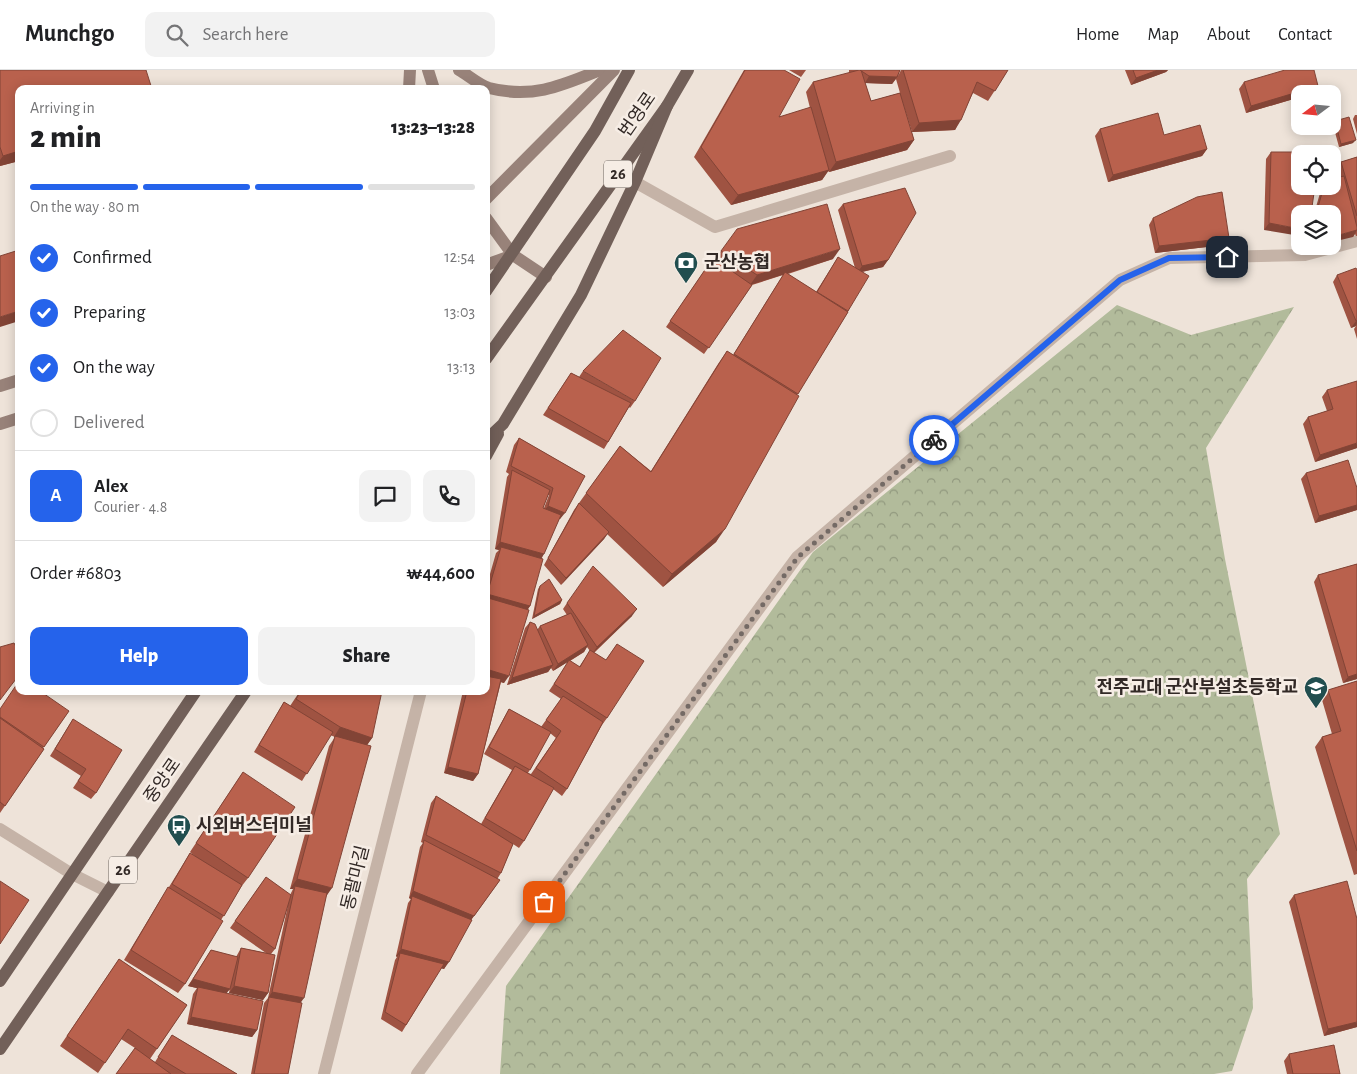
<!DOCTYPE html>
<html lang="en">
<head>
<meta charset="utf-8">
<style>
  body { margin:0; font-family:"Alegreya Sans","Noto Sans KR",sans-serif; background:#f2f2f2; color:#202124; height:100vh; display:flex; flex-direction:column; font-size:19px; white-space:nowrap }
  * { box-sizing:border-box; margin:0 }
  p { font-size:16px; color:#757577 }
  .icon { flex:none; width:28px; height:28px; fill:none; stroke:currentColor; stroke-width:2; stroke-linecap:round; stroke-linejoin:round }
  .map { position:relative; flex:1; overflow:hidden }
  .details { position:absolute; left:15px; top:15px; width:475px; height:610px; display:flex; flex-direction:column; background:#fff; border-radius:10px; box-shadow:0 2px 12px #0003 }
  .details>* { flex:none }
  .needle { width:32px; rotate:254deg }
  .controls { position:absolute; left:1291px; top:15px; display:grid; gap:10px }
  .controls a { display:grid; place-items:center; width:50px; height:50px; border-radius:10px; background:#fff; box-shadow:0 2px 12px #0003; font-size:25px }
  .pin { position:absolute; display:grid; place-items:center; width:42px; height:42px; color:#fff; margin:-21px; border-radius:10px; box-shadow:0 2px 8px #0006 }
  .courier { position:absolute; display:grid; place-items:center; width:50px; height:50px; margin:-25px; border:4px solid #2563eb; border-radius:50%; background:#fff; color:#222; box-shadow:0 1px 6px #0007 }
  .head em { font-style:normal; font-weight:800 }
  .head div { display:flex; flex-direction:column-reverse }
  .head { display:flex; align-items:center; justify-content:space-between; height:85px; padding:0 15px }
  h1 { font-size:32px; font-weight:800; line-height:38px }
  .bar { display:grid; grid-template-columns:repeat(4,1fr); gap:8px 5px; align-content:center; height:60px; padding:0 15px }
  .bar i { height:6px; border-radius:4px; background:#e0e0e0 }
  .bar .selected { background:#2563eb }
  .bar p { grid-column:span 4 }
  .line { display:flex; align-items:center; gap:12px; padding:0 15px; border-top:1px solid #e0e0e0 }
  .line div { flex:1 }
  .round { display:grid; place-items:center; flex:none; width:52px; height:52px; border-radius:10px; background:#f2f2f2 }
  ol { padding:0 15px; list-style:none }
  li { display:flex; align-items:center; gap:15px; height:55px }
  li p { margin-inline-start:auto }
  li .icon { padding:5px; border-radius:50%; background:#2563eb; color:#fff; stroke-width:4 }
  li:last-child { color:#757577 }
  li i { width:28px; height:28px; border:2px solid #e0e0e0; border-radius:50% }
  .primary-button { display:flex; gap:10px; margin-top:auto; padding:10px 15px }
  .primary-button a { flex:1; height:58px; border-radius:10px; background:#2563eb; color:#fff; font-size:20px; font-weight:800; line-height:58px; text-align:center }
  .primary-button a+a { background:#f2f2f2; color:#202124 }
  header { display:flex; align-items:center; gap:30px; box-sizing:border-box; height:70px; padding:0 25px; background:#fff; border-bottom:1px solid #e0e0e0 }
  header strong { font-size:24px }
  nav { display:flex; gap:28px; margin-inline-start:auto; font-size:18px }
  .search { width:350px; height:45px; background:#f2f2f2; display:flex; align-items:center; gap:12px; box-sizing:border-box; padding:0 18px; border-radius:10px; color:#757577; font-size:19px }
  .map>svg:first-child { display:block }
</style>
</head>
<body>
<header>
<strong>Munchgo</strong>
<div class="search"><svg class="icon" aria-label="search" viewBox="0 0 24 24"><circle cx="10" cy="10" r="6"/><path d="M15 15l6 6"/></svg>Search here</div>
<nav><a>Home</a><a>Map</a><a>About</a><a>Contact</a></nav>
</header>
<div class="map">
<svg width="1357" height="1004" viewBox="0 0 1357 1004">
  <defs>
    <pattern id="forest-crowns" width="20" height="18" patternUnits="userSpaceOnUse" patternTransform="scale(1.25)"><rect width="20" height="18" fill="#b2bb9b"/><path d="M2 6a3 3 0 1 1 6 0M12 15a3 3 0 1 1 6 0" fill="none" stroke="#91987e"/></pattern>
  </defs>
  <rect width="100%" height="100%" fill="#eee3d9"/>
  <polygon fill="url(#forest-crowns)" points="1117,235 1191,265 1294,237 1206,378 1225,489 1280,764 1247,809 1253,938 1232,1001 1214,1004 500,1004 506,916 813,482"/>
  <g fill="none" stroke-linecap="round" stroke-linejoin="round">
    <g stroke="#c5b3a7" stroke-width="12">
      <polyline points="635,112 715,157 950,86"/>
      <polyline points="324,1004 421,621"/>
    </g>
    <g stroke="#c5b3a7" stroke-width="12">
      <polyline points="0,759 72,804 108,822"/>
      <polyline points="417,1004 797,487 1120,210 1169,188 1305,185 1357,171"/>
    </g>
    <g stroke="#988279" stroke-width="12">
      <polyline points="428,0 434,19"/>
      <path d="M459,0C468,5 479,15 489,18C532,29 561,16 600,0"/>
      <polyline points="409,19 410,0"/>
      <polyline points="486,129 614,0"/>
      <polyline points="486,148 513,185 546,207"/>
      <polyline points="486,195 513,185"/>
      <polyline points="0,316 19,310"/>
      <polyline points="0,354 19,348"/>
    </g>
    <g stroke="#726059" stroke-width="12">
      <polyline points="486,221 595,61 629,0"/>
      <polyline points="486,289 667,36 688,0"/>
      <polyline points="486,370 503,354 581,225 635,112 667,36"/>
      <polyline points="486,386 498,364"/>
      <polyline points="0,911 196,621"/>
      <polyline points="0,979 246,621"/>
    </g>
  </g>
  <g fill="#9f5342" fill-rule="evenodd">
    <polygon points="0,0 19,19 19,91 0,96"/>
    <path d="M744,0H784L779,47L810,38L806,22L813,12L849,3V0H900L898,6L901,0H1008L988,31L973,23L955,60L912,62L902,30L914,70L907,80L829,102L828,101L822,110L731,135L694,87ZM896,9L900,23L871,31L865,13L892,14Z"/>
    <polygon points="789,0 806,0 801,7"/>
    <polygon points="1125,0 1168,0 1166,2 1131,15"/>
    <polygon points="1244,12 1314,23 1246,43 1239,19"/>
    <polygon points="1355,45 1357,45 1357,64 1353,49"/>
    <polygon points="1335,51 1353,73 1339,77 1333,55"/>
    <polygon points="1100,59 1164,65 1207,79 1202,86 1108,112 1095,66"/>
    <polygon points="1271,82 1293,91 1311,144 1264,160 1266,89"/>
    <polygon points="1357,87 1357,166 1356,166 1355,164 1353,167 1332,144 1314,144 1322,116 1332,116 1339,107 1337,98 1341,92"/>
    <polygon points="843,134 888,190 883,197 862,202 848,242 797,325 716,472 663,517 607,464 604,469 561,515 544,495 574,440 620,376 651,401 718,294 727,281 733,285 783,205 752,215 704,284 666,257 713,188 715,190 721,181 833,189 788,204 816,222 838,187 855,198 838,140"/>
    <polygon points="1153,148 1229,168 1224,175 1155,183 1149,155"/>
    <polygon points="1357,200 1357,269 1354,259 1356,256 1351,258 1333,212 1337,205"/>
    <polygon points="583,301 635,331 630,338 629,337 604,379 543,345 571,303 579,307"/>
    <polygon points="1327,320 1357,378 1315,392 1303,354 1308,347 1327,341 1322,327"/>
    <path d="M519,368L585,406L560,449H559L541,489L530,536L528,539L504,613L501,612L478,704L473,711L444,703L463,621H486V518L496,483L499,480L495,479L507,407L509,404L506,402L514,375ZM548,425H549L544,438H543Z"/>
    <polygon points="1306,403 1357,418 1357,440 1315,453 1301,409"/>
    <polygon points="1357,494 1357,609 1343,613 1314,512 1318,505"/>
    <polygon points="540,516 562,530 560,534 532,549 538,519"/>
    <path d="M567,533L632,546L594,583L606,590L617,574L607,648L602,655L567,719L562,726L553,719L524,771L519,778L513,774L501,803L471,850L444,899L441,898L402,962L381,949L395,890L397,887L396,886L408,833L411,829L409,828L420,777L423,773L421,772L431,733L436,726L481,754L512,700L484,684L505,646L509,639L541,657L561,629L549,621L569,591L553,601L551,598L548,602L507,615L525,558L530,552L537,560L540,556L567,545L563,539ZM587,577L590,581L579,597L570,591L584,582ZM550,663L556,668L531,704L528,703Z"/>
    <polygon points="1357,611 1357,804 1354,805 1315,677 1322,667 1332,664 1322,630 1328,620"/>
    <polygon points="300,621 372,668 367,675 326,827 300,933 288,1004 251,1004 264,933 268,928 288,835 275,879 271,884 268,923 263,930 229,923 231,912 230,919 226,923 257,960 252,967 187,954 193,924 197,918 188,916 211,880 236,887 241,878 266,883 230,858 266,807 290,825 293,819 290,819 329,676 335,667 330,665 302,711 254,682 284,632 290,636"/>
    <polygon points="0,639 69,641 43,678 44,679 0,743"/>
    <polygon points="73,649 96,723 91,729 73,718 81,706 50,686"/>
    <polygon points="243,702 248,808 241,817 221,850 185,914 178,923 124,890 162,827 169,817 190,783 197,788 190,782"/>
    <polygon points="1294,825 1357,957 1324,966 1289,832"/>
    <polygon points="119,889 187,935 150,989 155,992 172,965 237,1004 116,1004 135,978 121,969 98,1003 60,976"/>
    <polygon points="1289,984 1340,1004 1287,1004 1284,991"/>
  </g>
  <g fill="#824436">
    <polygon points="1158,0 1168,0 1166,2 1131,15 1136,8"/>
    <polygon points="869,6 897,7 892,14 865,13"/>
    <polygon points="1318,16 1314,23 1300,24 1300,27 1246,43 1251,36"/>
    <polygon points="961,50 955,60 912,62 919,53"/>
    <polygon points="914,70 907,80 829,102 836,92"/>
    <polygon points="1356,70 1353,73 1339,77 1341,74"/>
    <polygon points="1207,79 1202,86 1108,112 1113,105"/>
    <polygon points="19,81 19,91 0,96 0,90 3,86"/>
    <polygon points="829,100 822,110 731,135 738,125"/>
    <polygon points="1269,153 1300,159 1300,166 1264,160"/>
    <polygon points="1357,160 1353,167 1332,172 1332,167"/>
    <polygon points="1229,168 1224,175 1155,183 1159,176"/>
    <polygon points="840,179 833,189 750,215 757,205"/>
    <polygon points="888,190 883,197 857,203 862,196"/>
    <polygon points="19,241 19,251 0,257 0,247"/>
    <polygon points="1357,250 1357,254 1356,256 1351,258 1356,251"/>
    <polygon points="1357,373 1357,378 1315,392 1320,385"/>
    <polygon points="1357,435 1357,440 1315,453 1319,446"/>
    <polygon points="548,436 565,443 560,449 543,442"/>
    <polygon points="725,459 716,472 663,517 672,504"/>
    <polygon points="609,462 604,469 561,515 566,508"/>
    <polygon points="500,472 544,484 540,491 501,477 499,480 495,479"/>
    <polygon points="487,524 530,536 525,543 488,528 486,530 486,525"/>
    <polygon points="562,530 560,534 532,549 534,546"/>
    <polygon points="637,539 632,546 592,584 597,577"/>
    <polygon points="588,575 584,582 553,601 558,594"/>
    <polygon points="553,595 548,602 507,615 512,608"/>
    <polygon points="486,599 509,606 504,613 486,608"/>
    <polygon points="1357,604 1357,609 1343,613 1348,607"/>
    <polygon points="340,657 372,668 365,678 334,667"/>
    <polygon points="448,697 478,704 473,711 444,703"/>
    <polygon points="297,809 332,818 325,828 295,816 293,819 290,819"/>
    <polygon points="500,810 469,853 412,826 411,829 409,828 413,821"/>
    <polygon points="401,879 449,892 444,899 399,887 400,883 397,887 396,886"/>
    <polygon points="193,909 230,919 225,925 188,916"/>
    <polygon points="234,916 268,923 263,930 229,923"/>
    <polygon points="272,922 304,928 299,935 269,927 268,928"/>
    <polygon points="191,947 257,960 252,967 187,954"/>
    <polygon points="1357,952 1357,957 1324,966 1328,959"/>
  </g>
  <g fill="#b9614d" stroke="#824436">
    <polygon points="0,0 146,0 152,19 19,19 19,81 3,86 0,77"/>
    <polygon points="745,0 784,0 800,9 779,47 811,37 829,100 738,125 701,77"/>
    <polygon points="859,0 861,0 871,31 900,23 914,70 836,92 813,12"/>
    <polygon points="860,0 900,0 897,7 869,6"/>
    <polygon points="903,0 1008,0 995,21 977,12 961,50 919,53"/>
    <polygon points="1133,0 1158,0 1136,8"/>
    <polygon points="1285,0 1314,0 1318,16 1251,36 1244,12"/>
    <polygon points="1158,43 1164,65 1200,55 1207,79 1113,105 1100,59"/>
    <polygon points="1349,47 1356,70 1341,74 1335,51"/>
    <polygon points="1271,82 1294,82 1293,91 1300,92 1300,116 1315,116 1311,144 1300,144 1300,159 1269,153"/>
    <polygon points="1357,87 1357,146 1341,92"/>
    <polygon points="1344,106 1357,157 1357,160 1332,167 1332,144 1316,144 1324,116 1332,116 1332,109"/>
    <polygon points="905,118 916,143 888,190 862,196 843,134"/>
    <polygon points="1222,122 1229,168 1159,176 1153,148 1197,127"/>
    <polygon points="827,134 840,179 757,205 721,181 737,159"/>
    <polygon points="19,180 19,241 0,247 0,186"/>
    <polygon points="838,187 869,206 848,241 817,222"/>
    <polygon points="713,188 752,215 709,278 670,251"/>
    <polygon points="1356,198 1357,200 1357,250 1356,251 1337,205"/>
    <polygon points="785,202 848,242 798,324 734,284"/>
    <polygon points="623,260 661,288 635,331 583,301"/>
    <polygon points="727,281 799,326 725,459 672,504 586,423 620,376 651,402"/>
    <polygon points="571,303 631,333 608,372 548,338"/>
    <polygon points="1357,311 1357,373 1320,385 1308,347 1333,339 1327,320"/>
    <polygon points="519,368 585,406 565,443 548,436 553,418 511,396"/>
    <polygon points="1348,390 1357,418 1357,435 1319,446 1306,403"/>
    <polygon points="512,400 550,420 543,438 561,445 544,484 500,472"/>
    <polygon points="579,433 609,462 566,508 548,488"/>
    <polygon points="501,477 543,489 530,536 487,524"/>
    <polygon points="1357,494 1357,604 1348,607 1318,505"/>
    <polygon points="593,496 637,539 597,577 567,533"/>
    <polygon points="549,509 562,530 534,546 540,516"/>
    <polygon points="488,528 529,540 509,606 486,599 486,532"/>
    <polygon points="571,543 588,575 558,594 540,556"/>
    <polygon points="530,552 535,554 553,595 512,608"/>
    <polygon points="14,573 19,582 19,605 0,630 0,577"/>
    <polygon points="617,574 644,591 607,648 554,614 569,590 580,597 590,580 606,590"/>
    <polygon points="486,606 501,609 478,704 448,697 467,621 486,621"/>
    <polygon points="19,611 19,621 40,621 69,641 44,677 0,647 0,639"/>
    <polygon points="1357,611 1357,781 1322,667 1341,661 1328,620"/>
    <polygon points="301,621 382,621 372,668 340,657 296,629"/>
    <polygon points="563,626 603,652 567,719 536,698 561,661 546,650"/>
    <polygon points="284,632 333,662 307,704 259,675"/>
    <polygon points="509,639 551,662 530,700 489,677"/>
    <polygon points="0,648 44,679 5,736 0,732"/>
    <polygon points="73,649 122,680 96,723 78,711 86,699 55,679"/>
    <polygon points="335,666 371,676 332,818 297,809"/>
    <polygon points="515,696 554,718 524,771 485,748"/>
    <polygon points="243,702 295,737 248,808 196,773"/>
    <polygon points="436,726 513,774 501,803 426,765"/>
    <polygon points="424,770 500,810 474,846 413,821"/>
    <polygon points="190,783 242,815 224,846 172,814"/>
    <polygon points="266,807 291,825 275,879 235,851"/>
    <polygon points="0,811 29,830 0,874"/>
    <polygon points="1347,811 1357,849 1357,952 1328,959 1294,825"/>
    <polygon points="295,816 327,823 304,928 272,922"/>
    <polygon points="168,817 223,851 185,914 131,880"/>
    <polygon points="412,826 472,850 449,892 401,879"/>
    <polygon points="241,878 275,885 268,923 234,916"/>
    <polygon points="211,880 238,887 230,919 193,909"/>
    <polygon points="400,883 444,894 406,955 385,942"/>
    <polygon points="119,889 187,935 157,979 128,959 105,993 67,966"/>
    <polygon points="198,917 263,931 257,960 191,947"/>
    <polygon points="269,927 302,933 288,1004 254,1004"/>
    <polygon points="172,965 237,1004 186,1004 158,987"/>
    <polygon points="1334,975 1340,1004 1293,1004 1289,984"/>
    <polygon points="135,978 171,1004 116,1004"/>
  </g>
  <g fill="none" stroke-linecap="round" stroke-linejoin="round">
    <polyline stroke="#746a65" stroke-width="5" stroke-dasharray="0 9" points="544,832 798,487 934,370"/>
    <polyline stroke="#2563eb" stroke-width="6" points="934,370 1120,210 1169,188 1227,187"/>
  </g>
  <defs>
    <g id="bank-pin" transform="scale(1.25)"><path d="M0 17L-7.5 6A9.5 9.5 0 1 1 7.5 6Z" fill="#214e4f" stroke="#f6ede5"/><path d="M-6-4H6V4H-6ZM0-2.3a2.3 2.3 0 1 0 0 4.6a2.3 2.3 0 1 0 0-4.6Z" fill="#fff"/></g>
    <g id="school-pin" transform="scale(1.25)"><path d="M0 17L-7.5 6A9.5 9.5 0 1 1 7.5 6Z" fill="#214e4f" stroke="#f6ede5"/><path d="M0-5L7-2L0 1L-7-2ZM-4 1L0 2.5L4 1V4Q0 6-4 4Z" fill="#fff"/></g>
    <g id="bus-pin" transform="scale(1.25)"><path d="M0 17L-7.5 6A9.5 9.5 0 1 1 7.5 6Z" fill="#214e4f" stroke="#f6ede5"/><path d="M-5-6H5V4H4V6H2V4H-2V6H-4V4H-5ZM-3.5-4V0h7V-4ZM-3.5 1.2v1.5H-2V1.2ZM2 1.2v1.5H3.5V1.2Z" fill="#fff"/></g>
  </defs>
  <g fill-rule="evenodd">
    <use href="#bank-pin" x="686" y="193"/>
    <use href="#school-pin" x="1316" y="618"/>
    <use href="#bus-pin" x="179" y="756"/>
  </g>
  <g text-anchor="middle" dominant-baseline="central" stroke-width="5" stroke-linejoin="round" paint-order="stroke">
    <g fill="#f6ede5" stroke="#6d645f" stroke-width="1">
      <rect x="604" y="90.5" width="28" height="27" rx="4"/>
      <rect x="109" y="786.5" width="28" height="27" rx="4"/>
    </g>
    <g font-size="16" font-weight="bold" fill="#322926">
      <text x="618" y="104">26</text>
      <text x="123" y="800">26</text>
    </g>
    <g font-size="18" fill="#322926" stroke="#f6ede5">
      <text transform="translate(638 45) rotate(-55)">번영로</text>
      <text transform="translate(163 711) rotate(-55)">중앙로</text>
      <text transform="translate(356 808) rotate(-76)">동팔마길</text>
    </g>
    <g font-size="18" font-weight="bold" fill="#322926" stroke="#f6ede5" text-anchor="start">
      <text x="704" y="193">군산농협</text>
      <text x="1298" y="618" text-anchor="end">전주교대 군산부설초등학교</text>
      <text x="196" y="756">시외버스터미널</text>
    </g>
  </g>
</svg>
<div class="controls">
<a><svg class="needle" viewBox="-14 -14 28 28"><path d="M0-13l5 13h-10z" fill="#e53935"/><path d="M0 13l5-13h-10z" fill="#757577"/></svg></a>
<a><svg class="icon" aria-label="locate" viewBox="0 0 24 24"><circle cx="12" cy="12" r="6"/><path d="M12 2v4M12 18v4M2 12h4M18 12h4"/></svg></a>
<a><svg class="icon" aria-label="layers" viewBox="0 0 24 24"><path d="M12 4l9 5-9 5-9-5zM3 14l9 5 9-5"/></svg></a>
</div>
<div class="pin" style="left:544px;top:832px;background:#ea580c"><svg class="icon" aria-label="bag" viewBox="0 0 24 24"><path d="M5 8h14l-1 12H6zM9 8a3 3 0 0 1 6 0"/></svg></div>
<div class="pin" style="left:1227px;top:187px;background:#1f2937"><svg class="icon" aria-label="home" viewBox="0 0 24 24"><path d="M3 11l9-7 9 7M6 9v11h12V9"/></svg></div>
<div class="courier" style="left:934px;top:370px"><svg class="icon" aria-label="bike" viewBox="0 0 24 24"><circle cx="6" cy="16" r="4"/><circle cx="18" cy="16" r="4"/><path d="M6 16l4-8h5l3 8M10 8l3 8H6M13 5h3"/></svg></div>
<section class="details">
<div class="head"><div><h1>2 min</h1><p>Arriving in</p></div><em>13:23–13:28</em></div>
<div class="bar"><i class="selected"></i><i class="selected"></i><i class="selected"></i><i></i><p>On the way · 80 m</p></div>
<ol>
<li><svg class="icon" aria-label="check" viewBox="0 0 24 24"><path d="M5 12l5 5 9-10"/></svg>Confirmed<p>12:54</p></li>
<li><svg class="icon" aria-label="check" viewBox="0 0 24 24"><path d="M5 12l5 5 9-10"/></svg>Preparing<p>13:03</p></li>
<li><svg class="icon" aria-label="check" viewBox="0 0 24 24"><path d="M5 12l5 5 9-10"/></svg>On the way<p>13:13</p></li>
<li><i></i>Delivered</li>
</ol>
<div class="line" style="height:90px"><b class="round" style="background:#2563eb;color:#fff">A</b><div><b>Alex</b><p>Courier · 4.8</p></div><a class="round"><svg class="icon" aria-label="chat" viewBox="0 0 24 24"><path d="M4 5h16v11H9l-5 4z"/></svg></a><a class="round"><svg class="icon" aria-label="phone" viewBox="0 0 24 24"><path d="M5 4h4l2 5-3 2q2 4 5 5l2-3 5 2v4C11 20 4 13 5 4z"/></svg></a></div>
<div class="line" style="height:65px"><div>Order #6803</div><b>₩44,600</b></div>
<div class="primary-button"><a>Help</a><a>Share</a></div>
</section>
</div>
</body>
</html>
